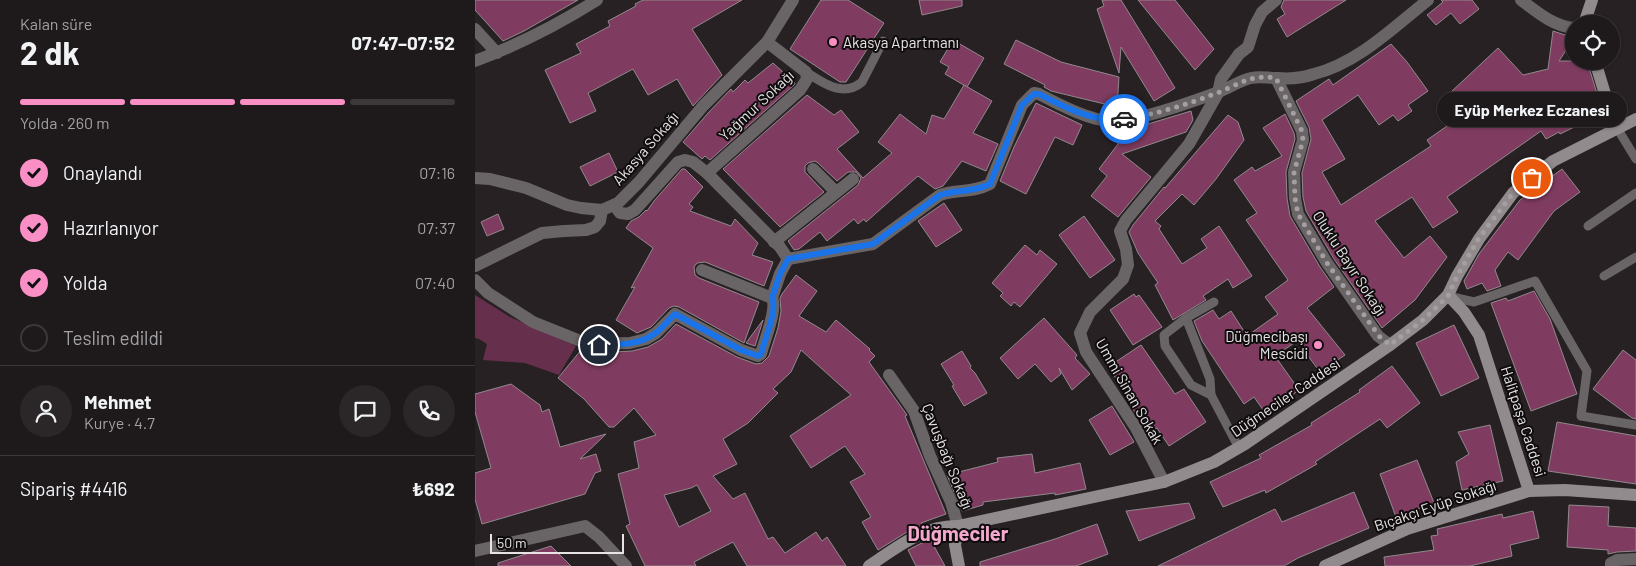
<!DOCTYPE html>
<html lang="tr">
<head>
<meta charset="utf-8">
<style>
  body { margin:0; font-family:Barlow,sans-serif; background:#2b2628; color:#f1f3f6; height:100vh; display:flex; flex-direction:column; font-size:19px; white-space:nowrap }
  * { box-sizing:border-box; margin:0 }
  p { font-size:16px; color:#a1a0a3 }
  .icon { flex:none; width:28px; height:28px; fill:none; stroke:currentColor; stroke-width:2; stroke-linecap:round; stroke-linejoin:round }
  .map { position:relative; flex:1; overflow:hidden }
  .panel { display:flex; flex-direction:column; background:#1e191b; width:475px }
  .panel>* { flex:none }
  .buttons { position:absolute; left:1090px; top:15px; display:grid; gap:10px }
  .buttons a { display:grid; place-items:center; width:55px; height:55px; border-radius:50%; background:#1e191b; box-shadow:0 1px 4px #0004,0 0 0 1px #3c383a; font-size:25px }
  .scale { position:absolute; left:15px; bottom:12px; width:134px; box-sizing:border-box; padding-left:5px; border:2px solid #e8e3e5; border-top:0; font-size:14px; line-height:18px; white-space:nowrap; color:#e8e3e5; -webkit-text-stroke:4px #0f0c0d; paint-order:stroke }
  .pin { position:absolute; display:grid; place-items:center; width:42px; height:42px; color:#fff; margin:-21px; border:2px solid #fff; border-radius:50%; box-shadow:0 1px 5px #0007 }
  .courier { position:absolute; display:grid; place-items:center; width:50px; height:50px; margin:-25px; border:4px solid #1a73e8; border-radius:50%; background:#fff; color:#222; box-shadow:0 1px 6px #0007 }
  .bubble { position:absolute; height:35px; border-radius:18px; background:#1e191b; box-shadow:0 1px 4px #0004,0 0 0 1px #3c383a; font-size:16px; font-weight:700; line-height:35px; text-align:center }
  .summary em { font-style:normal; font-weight:700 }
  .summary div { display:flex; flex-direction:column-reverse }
  .summary { display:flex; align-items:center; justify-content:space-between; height:85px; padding:0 20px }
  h1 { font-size:32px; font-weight:700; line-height:38px }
  .bar { display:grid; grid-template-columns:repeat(4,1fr); gap:8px 5px; align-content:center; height:60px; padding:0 20px }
  .bar i { height:6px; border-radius:4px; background:#3c383a }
  .bar .selected { background:#fa8fc6 }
  .bar p { grid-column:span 4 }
  .line { display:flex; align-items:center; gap:12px; padding:0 20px; border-top:1px solid #3c383a }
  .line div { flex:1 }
  .round { display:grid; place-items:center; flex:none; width:52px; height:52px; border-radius:26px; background:#2b2628 }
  ol { padding:0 20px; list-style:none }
  li { display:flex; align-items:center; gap:15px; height:55px }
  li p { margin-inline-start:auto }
  li .icon { padding:5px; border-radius:50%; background:#fa8fc6; color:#111; stroke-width:4 }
  li:last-child { color:#a1a0a3 }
  li i { width:28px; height:28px; border:2px solid #3c383a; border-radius:50% }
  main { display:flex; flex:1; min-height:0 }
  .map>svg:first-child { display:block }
</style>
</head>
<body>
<main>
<section class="panel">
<div class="summary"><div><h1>2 dk</h1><p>Kalan süre</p></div><em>07:47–07:52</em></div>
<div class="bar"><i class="selected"></i><i class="selected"></i><i class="selected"></i><i></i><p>Yolda · 260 m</p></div>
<ol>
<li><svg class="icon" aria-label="check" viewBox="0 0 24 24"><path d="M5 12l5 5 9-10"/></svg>Onaylandı<p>07:16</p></li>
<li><svg class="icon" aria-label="check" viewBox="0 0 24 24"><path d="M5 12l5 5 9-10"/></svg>Hazırlanıyor<p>07:37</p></li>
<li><svg class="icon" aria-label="check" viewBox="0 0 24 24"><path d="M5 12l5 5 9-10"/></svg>Yolda<p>07:40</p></li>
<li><i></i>Teslim edildi</li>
</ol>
<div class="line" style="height:90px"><a class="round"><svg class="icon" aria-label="person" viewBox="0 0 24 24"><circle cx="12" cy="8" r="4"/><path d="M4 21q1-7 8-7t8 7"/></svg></a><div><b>Mehmet</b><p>Kurye · 4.7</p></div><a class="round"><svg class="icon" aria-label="chat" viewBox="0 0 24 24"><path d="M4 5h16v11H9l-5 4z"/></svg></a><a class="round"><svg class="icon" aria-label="phone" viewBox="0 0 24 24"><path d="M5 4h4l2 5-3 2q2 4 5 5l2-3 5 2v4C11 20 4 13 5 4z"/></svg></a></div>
<div class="line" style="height:65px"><div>Sipariş #4416</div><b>₺692</b></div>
</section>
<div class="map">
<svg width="1161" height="566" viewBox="0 0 1161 566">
  <rect width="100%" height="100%" fill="#282124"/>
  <polygon fill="#662f4c" points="0,295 35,317 101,346 84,375 50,363 8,360 12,344 4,339 0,338"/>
  <g fill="#7f3c60" stroke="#91898c" fill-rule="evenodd">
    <polygon points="0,0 103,0 49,31 28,41 0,10"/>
    <polygon points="168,0 267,0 217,29 247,75 218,106 202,79 173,95 158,69 113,93 121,111 95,123 70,70 106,53 101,44 135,26 133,21 161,6 160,4"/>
    <polygon points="346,0 373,0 409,23 371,82 365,82 315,49"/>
    <polygon points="444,0 487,0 487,6 447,15"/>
    <polygon points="627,0 646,0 700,88 679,101 646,47 644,73 622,9 629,6"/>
    <polygon points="663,0 700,0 739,49 720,70"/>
    <polygon points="809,0 871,0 812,37 802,19 810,14 806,7"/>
    <polygon points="966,0 997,0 1004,9 985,24 976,13 961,25 952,15 968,2"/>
    <polygon points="1078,31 1099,38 1084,61 1112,61 1128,113 1085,134 1084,132 1071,139 1066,131 972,197 983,212 958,228 937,197 900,221 929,258 955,236 972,257 940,300 907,328 859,259 831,211 828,197 827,173 836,139 834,127 821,101 854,79 858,85 916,44 932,62 953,91 933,105 937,111 923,121 918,115 904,125 883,95 847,120 870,159 847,172 866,205 956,146 952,140 988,115 979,106 985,101 976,92 1023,48 1048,75 1073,69"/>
    <polygon points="478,40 509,58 492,87 470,74 474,67 465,62"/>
    <polygon points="541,40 586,62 644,77 642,107 576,91 569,87 570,85 529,64"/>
    <polygon points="298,63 320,83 319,85 235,160 230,156 227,159 208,142 234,112 256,89 258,92 270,80 273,83"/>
    <polygon points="489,85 517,101 498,133 523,144 511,171 487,161 468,186 460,189 443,176 391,222 389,219 383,224 379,219 352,241 345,232 324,249 319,250 313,241 383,185 386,178 381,172 373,172 362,181 343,163 340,161 333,163 330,166 330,172 349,192 305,227 248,169 332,95 359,115 366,110 384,132 362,149 388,178 417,153 403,142 425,114 451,134 457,115 469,119"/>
    <polygon points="561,103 607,125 598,145 580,137 551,194 525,181 539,147"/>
    <polygon points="716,111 718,120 711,132 647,154 676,177 643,217 616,196 632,176 624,169 643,144 640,134"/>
    <polygon points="810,114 819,133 820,139 811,172 812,198 815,216 845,267 859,287 832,308 870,355 845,372 822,341 800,356 824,390 791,414 779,397 769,404 727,341 719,321 738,310 744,319 756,311 772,336 803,314 790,297 813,280 771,220 782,213 759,180 777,167 780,171 807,156 788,128"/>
    <polygon points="753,115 763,122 769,140 741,179 719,205 707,194 680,221 686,226 684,229 707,264 732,248 726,239 744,226 777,276 758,288 753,279 728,296 731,300 698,320 680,285 683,283 663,253 654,232 658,225 689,187 690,188"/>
    <polygon points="134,153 143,172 115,186 105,167"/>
    <polygon points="207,169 210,169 228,187 214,204 218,207 215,211 256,226 260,219 283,243 277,255 298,262 289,286 230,262 222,263 219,267 220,275 224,278 284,302 269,343 204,307 199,306 194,308 176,327 162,333 141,320 160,287 156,288 178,248 151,228 156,221 164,217 171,210 172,211 179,201"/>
    <polygon points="1087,169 1105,192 1079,211 1043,260 1033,252 1020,270 1026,286 1012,291 1007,283 992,289 989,281 1004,254 1045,200"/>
    <polygon points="469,203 487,230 461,247 443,221"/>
    <polygon points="23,214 29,229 12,236 6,222"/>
    <polygon points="609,216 640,260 615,278 584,235"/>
    <polygon points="550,245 562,255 565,250 582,264 545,307 539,302 536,306 525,296 528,293 517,283"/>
    <path d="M321,275L342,291L324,316L351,332L361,320L395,349L394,350L400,356L394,362L432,415L430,416L471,514L446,523L448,525L432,532L403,550L387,522L396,517L375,482L390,474L370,446L336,468L315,436L376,395L326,350L316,372L298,389L303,393L273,423L248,439L262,464L238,476L258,499L270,493L293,539L298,537L310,553L341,532L347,541L352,537L371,566H272L258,542L219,562L221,566H170L151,526L155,524L143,474L164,468L159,442L181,435L159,408L139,427H134L109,399L83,378L106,350L118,355L136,352L157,351L173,347L187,339L201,324L262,357L281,364L287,363L294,356L303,328L306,311L305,298L307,294ZM222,485L236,511L204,527L189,495L216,488Z"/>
    <polygon points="1059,291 1075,319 1102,394 1056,411 1016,303 1031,298 1033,301"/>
    <polygon points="659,294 661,297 664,295 687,327 658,345 635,310"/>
    <polygon points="569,318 602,355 600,358 615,374 597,390 584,368 586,374 576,382 560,364 543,379 525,358"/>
    <polygon points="288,320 280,346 271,343"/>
    <polygon points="979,325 1004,378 966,396 941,343"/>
    <polygon points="666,345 700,394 709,389 731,422 694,446 682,428 673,433 651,398 654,397 633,367"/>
    <polygon points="1148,350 1161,360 1161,419 1157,418 1118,389"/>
    <polygon points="487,351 496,366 495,368 500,373 512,393 489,406 477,386 479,385 466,364"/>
    <polygon points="917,366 945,403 912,428 905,419 840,462 842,464 791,493 790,490 748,507 735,482 786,458 784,455 837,425 836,423 885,392 884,390"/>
    <polygon points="36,384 65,405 67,412 74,409 85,447 131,434 105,459 121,454 126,471 120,473 110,494 7,524 0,499 0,473 16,468 0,412 0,394"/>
    <polygon points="637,406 659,442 635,455 614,420"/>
    <polygon points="1082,422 1161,436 1161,484 1073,471"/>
    <polygon points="1015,425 1028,481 987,490 981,462 994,454 983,432"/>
    <polygon points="557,454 560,473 605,463 611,489 580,495 580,493 508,502 508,505 487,511 472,475 523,462 522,458"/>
    <polygon points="942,460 959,503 921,517 905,474"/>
    <polygon points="879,492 894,528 823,558 809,566 683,566 800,509 807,522"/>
    <polygon points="714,503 720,518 664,541 651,511"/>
    <polygon points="1094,505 1134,507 1133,526 1161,528 1161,551 1142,552 1133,554 1133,550 1092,547"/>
    <polygon points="1058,511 1064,538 1035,545 1037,556 995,566 910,566 909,557 959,550 956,536 963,535 962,529 1027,514 1028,518"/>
    <polygon points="622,524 633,554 601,566 505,566 505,562 580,539"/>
    <polygon points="455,539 470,566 441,566 433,550"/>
    <polygon points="76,546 96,566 23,566 23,563"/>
  </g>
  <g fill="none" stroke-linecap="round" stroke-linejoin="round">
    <g stroke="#696567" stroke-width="9">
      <path d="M331,72C348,83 368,98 387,82L408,41"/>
      <polyline points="1142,128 1161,159"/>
      <polyline points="1113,226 1161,193"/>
      <polyline points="1129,276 1161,257"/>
      <polyline points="973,296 999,302 1060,281 1112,371 1106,416 1161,425"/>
      <polyline points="739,302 711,318 689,335 690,346 716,385 736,395 764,448"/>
      <polyline points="711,318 735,379 736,395"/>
    </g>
    <g stroke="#696567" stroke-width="12">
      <path d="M1046,0C1062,12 1078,26 1099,28"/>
      <polyline points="0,29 22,53"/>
      <path d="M0,61C43,45 84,24 122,0"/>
      <polyline points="801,78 827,131 828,140 819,172 820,198 823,214 852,263 903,336 915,345"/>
      <polyline points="338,169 361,192"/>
      <polyline points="232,173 325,90 332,79 331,72 292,42"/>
      <polyline points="0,178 15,179 51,188 92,205 106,208 127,210 143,203 164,182 228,106 292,42 318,0"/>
      <polyline points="139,205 145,213 153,214 160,210 203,162 210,160 218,162 232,173 305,247 313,259"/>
      <polyline points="299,242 378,179"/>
      <path d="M313,259L398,244L465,195C482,189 498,193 515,184L547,105L559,93L564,94C583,104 617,122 638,121C667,120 713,103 741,93C753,89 763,81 776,78C785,76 793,78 802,78C814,79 828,78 839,74C883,63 919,27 953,0"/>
      <polyline points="0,266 67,233 89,231 111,230 120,227 125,221 127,210"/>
      <polyline points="227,270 297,298"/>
      <path d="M0,280L13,293L58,322L113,344L155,343L171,339L181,333L200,314L266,350L283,356L286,354C289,341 303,309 297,298L305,274L313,259"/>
      <polyline points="414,375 439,411 455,456 476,502 483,526"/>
      <polyline points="689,482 661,428 611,352 605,333 615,312 648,279 653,265 651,249 645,231 651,220 714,144 743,93 746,79 764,54 773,47 780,25 787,12 801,0"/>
      <polyline points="0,551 110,526 124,537 151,566"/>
      <polyline points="1136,566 1136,563 1142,560 1161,559"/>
    </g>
    <g stroke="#918b8d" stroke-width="12">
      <polyline points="1109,24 1117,0"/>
      <polyline points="1120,61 1133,104 1142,128"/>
      <polyline points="973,295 989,312 1004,335 1054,491"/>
      <polyline points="483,526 480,545 484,566"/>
      <path d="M394,566C421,548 449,525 483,526L689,482L739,462L770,444L915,345L948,320L973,295L982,276L1004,239L1038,193L1078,161L1161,119"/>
      <polyline points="850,566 932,529 1054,491 1090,490 1161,495"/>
    </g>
  </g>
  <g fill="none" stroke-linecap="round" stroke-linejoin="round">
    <path stroke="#a59fa1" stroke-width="5" stroke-dasharray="0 9" d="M649,119C680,115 713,104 742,93C765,84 776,74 801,78L827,131L828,140L819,172L820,198L823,214L852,263L904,336L915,345L948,320L973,296L982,276L1004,238L1038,193L1057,178"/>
    <path stroke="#1a73e8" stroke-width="6" d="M124,345C142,345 164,345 179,334C187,329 193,320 200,314L266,350L283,356L286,354C289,341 303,309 297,298L305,274L313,259L398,244L465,195C482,189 498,193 515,184L547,105L559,94H564C589,107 620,123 649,119"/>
  </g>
  <g fill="#fa8fc6" stroke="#0f0c0d" stroke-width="2">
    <circle cx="358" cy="42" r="5"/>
    <circle cx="843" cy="345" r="5"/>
  </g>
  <g text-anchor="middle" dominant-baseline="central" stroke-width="4" stroke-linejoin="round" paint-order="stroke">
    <g font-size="15" fill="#e8e3e5" stroke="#0f0c0d" text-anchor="start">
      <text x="368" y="42">Akasya Apartmanı</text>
      <text x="833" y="336" text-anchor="end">Düğmecibaşı<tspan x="833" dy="17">Mescidi</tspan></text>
    </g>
    <g font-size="15" fill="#e8e3e5" stroke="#0f0c0d">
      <text transform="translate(281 105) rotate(-43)">Yağmur Sokağı</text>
      <text transform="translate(170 148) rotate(-49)">Akasya Sokağı</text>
      <text transform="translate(875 263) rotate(57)">Oluklu Bayır Sokağı</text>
      <text transform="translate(655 391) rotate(60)">Ummi Sinan Sokak</text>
      <text transform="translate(810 397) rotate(-34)">Düğmeciler Caddesi</text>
      <text transform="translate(1049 421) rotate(72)">Halitpaşa Caddesi</text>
      <text transform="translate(473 456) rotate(68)">Çavuşbağı Sokağı</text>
      <text transform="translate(960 505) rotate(-19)">Bıçakçı Eyüp Sokağı</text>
    </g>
    <g font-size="20" font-weight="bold" fill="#f4a8cd" stroke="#0f0c0d">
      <text x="483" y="533">Düğmeciler</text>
    </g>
  </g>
</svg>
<div class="buttons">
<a><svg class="icon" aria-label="locate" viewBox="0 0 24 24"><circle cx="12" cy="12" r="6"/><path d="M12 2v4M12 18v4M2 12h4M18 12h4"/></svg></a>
</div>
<div class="scale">50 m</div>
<div class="pin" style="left:1057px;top:178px;background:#ea580c"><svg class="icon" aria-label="bag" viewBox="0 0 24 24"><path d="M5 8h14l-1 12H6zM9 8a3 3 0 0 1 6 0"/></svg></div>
<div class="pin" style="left:124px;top:345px;background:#1f2937"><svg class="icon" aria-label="home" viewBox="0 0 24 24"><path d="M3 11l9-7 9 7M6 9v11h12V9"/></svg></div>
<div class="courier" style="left:649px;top:119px"><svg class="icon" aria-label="car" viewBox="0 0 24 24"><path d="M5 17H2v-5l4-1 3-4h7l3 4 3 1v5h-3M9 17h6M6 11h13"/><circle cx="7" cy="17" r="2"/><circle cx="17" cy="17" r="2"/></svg></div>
<div class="bubble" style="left:962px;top:92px;width:190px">Eyüp Merkez Eczanesi</div>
</div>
</main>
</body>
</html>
